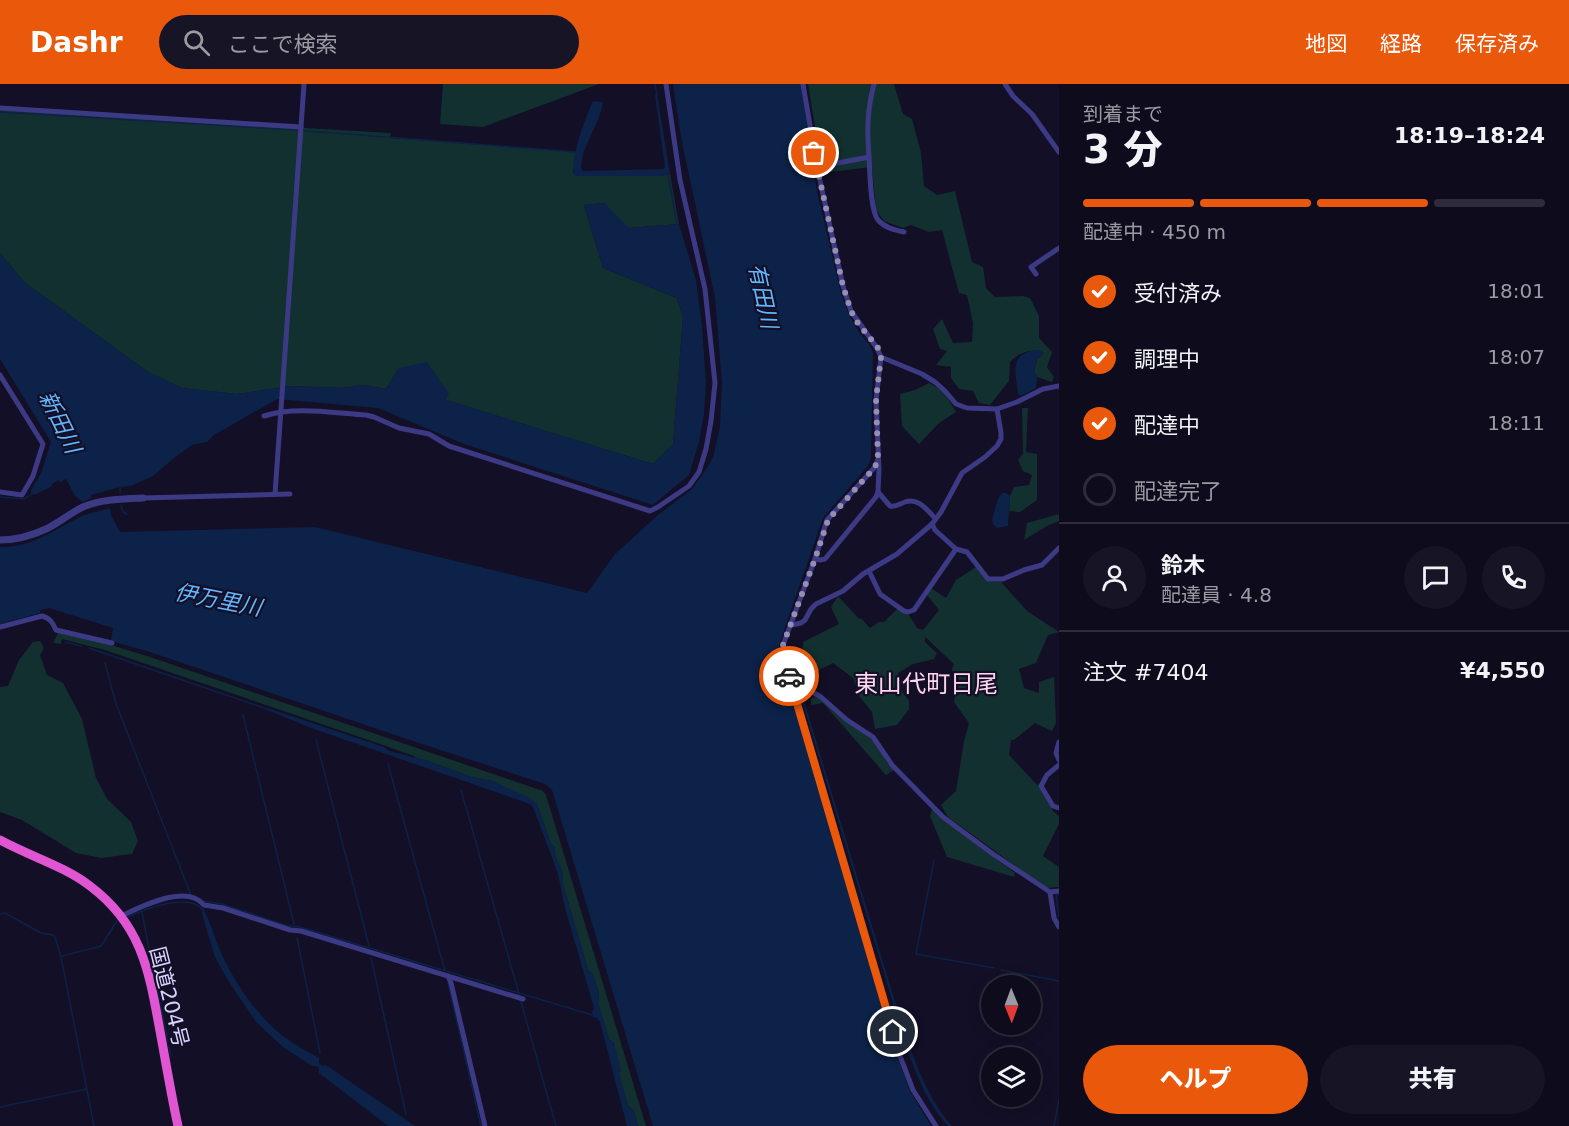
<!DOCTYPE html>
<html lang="ja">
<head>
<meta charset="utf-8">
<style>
  body { margin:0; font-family:"DejaVu Sans","Noto Sans JP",sans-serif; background:#171425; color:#f1f3f6; height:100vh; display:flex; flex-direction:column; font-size:22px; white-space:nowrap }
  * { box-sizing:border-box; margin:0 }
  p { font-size:20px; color:#9b9ba3 }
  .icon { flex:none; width:33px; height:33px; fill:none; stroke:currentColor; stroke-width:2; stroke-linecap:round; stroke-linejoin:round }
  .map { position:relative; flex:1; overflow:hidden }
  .side { display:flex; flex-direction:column; background:#0e0b1c; width:510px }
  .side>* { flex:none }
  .needle { width:39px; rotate:179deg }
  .buttons { position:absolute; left:981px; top:891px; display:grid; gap:12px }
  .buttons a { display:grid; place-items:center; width:60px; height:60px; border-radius:50%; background:#0e0b1c; box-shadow:0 3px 15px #0003,0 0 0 2px #2e2b3b; font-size:30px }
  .pin { position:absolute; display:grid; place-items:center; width:51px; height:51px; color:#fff; margin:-26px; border:3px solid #fff; border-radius:50%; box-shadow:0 2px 6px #0007 }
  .courier { position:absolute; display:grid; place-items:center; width:60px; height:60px; margin:-30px; border:4px solid #ea580c; border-radius:50%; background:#fff; color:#222; box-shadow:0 2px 8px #0007 }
  .summary em { font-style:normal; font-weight:800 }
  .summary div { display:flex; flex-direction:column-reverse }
  .summary { display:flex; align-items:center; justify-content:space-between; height:102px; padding:0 24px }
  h1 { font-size:39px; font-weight:800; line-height:45px }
  .bar { display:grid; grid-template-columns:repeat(4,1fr); gap:9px 6px; align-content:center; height:72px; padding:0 24px }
  .bar i { height:8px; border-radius:4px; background:#2e2b3b }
  .bar .active { background:#ea580c }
  .bar p { grid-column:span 4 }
  .line { display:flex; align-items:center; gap:15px; padding:0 24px; border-top:2px solid #2e2b3b }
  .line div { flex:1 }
  .round { display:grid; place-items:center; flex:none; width:63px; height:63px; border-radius:32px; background:#171425 }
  ol { padding:0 24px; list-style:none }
  li { display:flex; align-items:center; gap:18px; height:66px }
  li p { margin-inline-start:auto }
  li .icon { padding:6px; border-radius:50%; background:#ea580c; color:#fff; stroke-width:4 }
  li:last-child { color:#9b9ba3 }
  li i { width:33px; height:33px; border:3px solid #2e2b3b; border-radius:50% }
  .action { display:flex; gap:12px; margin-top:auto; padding:12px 24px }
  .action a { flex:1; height:69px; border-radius:36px; background:#ea580c; color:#fff; font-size:24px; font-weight:800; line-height:69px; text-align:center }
  .action a+a { background:#171425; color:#f1f3f6 }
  header { display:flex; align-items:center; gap:36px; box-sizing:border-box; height:84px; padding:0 30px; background:#ea580c; color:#fff }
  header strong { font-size:28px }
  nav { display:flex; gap:33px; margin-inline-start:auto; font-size:21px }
  .search { width:420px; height:54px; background:#171425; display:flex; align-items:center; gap:15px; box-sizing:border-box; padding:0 21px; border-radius:33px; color:#9b9ba3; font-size:22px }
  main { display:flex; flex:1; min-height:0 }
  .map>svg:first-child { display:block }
</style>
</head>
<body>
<header>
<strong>Dashr</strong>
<div class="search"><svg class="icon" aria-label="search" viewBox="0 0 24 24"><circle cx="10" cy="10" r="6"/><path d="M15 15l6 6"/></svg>ここで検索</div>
<nav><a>地図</a><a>経路</a><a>保存済み</a></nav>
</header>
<main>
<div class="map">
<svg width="1059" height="1042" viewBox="0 0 1059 1042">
  <rect width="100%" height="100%" fill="#130f26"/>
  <g fill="#12302f">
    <polygon points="443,0 599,0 483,43 440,40"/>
    <path d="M808,0H894L903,30L912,35L921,69L924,102L937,111L955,107L972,178L983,183L986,204L995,213L1023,212L1030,214L1039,232V254L1052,268L1047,283L1054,293L1052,298L1037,293L1034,288L1037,275L1043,270L1042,267C1028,266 1020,268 1010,278L1009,297L990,321L979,319L973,307L959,305L951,294V283L936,281L947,267L940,265L933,245L942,235L953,259L972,258L973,239L967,211L959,209L942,146L929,148L911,141L903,144L884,137L876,126L872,83L829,88L822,85Z"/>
    <polygon points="0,26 391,49 390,54 576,68 573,88 575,92 661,92 670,90 679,140 628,144 604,119 584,121 603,184 677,214 683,233 673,360 653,380 446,316 399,284 386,305 364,301 342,304 291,302 237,310 182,304 148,288 24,198 0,169"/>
    <polygon points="929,299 943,307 956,328 939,339 919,360 902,342 900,310 915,306"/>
    <polygon points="1022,324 1028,324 1026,368 1037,370 1037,416 1020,428 1009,427 1010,412 1014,403 1029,401 1032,391 1023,387 1018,376 1023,370"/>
    <polygon points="1059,430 1059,437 1047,442 1024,456 1027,439"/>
    <polygon points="976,483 987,497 1001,498 1027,527 1059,548 1048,551 1036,579 1019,585 1024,604 1039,609 1039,598 1054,593 1056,639 1052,647 1035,639 1014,656 1011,656 1009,671 1041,705 1053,727 1059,732 1059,740 1043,772 1059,783 1059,803 1046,804 948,733 941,721 956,707 964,657 969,639 954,618 956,606 952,585 954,580 925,553 925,558 937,569 934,575 913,580 898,589 899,603 909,617 909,625 897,641 875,645 872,628 859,612 853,594 833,579 811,590 801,582 803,558 839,540 831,523 838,512 859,535 861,534 870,544 879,538 884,538 897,525 909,531 917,544 923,546 939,526 927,511 931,504 946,514 956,496"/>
    <path d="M58,549L108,560L150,573L543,707L546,711L646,1042H638L634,1027L628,1022L619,991L614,959L609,955L598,919L599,909L592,889L588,886L562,797C566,784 553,779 555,763L551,760L537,720L493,697L471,693L425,676L416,674L414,672L386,662L105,566L62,555L61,560L53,559Z"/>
    <polygon points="40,557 44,564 40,571 47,591 63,599 82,635 96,694 107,715 131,738 138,757 132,770 101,774 76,769 22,736 0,728 0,603 8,602 19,576 33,558"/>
    <polygon points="816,612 823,616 873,656 889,682 894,686 886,691 823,619 811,621 811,615"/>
    <polygon points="932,725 992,772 1015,789 1014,793 947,773 930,732"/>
  </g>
  <g fill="#0c2248">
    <path d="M673,0H801L817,107L841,209L849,231L859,248L869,260L873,269L871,373L868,382L823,434L779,561V572L895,968L910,1007L931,1042H653L552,706L545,700L416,658L147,567L111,557L113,544L49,524L40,526V529L0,540V463C31,464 52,447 78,434C88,429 99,427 110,424L111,431L120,448L315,443L587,509L615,470L658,431L692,405L709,381L714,370L720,342L722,299L715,214L681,53Z"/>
    <path d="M657,10L670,90L661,92H574C570,73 585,35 593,17L603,18C600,36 591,49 585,65C582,71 582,78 581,84L583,87L663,85L665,83L655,11Z"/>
    <polygon points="604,119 629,144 679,140 696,196 702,242 706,300 704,330 699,358 689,391 653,421 464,360 378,324 277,315 214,351 207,358 192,361 174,374 153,392 131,402 120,403 91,411 91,414 83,418 75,412 66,395 60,398 58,396 52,400 51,403 34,411 30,408 41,389 51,358 0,275 0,169 24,198 148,288 182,304 237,310 291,302 342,304 364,301 386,305 399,284 427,278 449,310 446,316 653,380 673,360 683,233 677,214 603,184 584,121"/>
    <path d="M1033,266L1042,267L1043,270L1037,275L1034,288L1037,293L1036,304L1020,312L1018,310C1017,299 1012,283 1019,274C1022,270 1029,268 1033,266Z"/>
    <polygon points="1002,409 1006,409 1010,412 1008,442 997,444 993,440 992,436 998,415"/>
    <path d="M799,607H801L899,931C913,971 923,1008 952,1042H948C927,1018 918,994 907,965Z"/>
    <path d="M267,624L384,663L389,667L425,676L471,693L493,697L530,714L537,720L551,760L555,763C553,779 566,783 562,797L588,886L592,889L599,909L598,919L609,955L614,959L621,986L619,991L628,1022L634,1027L638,1042H627L600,938L597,934L593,933L592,929L594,924L565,824L558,790L533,723L530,720L314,645L267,626Z"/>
    <path d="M203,824C211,839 215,856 222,871C237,902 259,935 287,955C297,962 308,968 319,974V979L322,982L326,981L415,1042H388L319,989V984L316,982H312L283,963L256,938L227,895L215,873L202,830Z"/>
  </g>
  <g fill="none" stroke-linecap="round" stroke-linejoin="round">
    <g stroke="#0c2248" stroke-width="1.5">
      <polyline points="655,0 657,11"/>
      <polyline points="0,28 296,46 576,68"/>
      <polyline points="668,90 677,140"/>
      <polyline points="120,403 120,409"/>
      <polyline points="0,413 24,415 33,409"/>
      <polyline points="121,421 123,428 127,430"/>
      <polyline points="65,558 81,562"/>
      <polyline points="89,564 267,625"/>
      <polyline points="105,579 116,620 191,811"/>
      <polyline points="243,631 294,840"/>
      <polyline points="316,656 369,862"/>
      <polyline points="388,680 445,887"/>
      <polyline points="461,706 519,910"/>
      <polyline points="934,776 916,870 994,884"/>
      <polyline points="1059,811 1056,811 1059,833"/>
      <polyline points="203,817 222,820 288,842 300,843 592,931"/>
      <polyline points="142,828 156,901"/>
      <polyline points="0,830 5,829 41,849 53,851 55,853 61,873 94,1042"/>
      <path d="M128,833C145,825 189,808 203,826"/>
      <polyline points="297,854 320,969"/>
      <polyline points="62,872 101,862 117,837"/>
      <polyline points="371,874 406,1030"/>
      <polyline points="1001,886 1059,897"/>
      <polyline points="448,899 481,1042"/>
      <polyline points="158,909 168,957"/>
      <polyline points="521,918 556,1042"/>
      <polyline points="169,962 171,973"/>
      <polyline points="0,1023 87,1005"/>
      <polyline points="1054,1042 1059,1015"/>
    </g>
    <g stroke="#3d3a85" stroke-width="5">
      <polyline points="803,0 817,83 843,202 851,227 877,264 881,273 876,316 879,385 878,408 876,413 825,475 820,476 815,475"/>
      <polyline points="1005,0 1013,12 1032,30 1059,68"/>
      <polyline points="0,24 301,43"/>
      <path d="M869,73C870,87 870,126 878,136C885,144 895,146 904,148"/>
      <path d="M817,83L869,73C867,45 867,27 874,0"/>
      <polyline points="1036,190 1031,183 1059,164"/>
      <polyline points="881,273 922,290 935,298 945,307 956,320 967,324 997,325 1017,318 1043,305 1059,302"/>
      <polyline points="0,291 43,360 33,392 22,411 0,408"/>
      <path d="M264,332C295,322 333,329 366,331L374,333L399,344L429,350L449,362L650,427L658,423L689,402L699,388L706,365L711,337L715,299L705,205L680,96L666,0"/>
      <polyline points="878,375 875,383 827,436 815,475 783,561 783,575 790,595 821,613 847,636 873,653 892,681 943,733 993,770 1050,808 1059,807"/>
      <path d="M878,408L890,422C897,423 899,420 905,418C918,413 927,426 935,434"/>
      <polyline points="275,410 304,0"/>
      <polyline points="143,414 290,410"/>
      <polyline points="932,440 935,446 956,465 967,468 988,495 1003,495 1024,486 1042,481 1059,464"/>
      <polyline points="869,487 880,510 904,527 908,528 914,526 956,465"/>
      <polyline points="792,541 801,539 805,536 811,525 816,520 843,507 863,490 897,470 932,440 941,428 962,389 985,373 997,362 1001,355 1001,349 997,325"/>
      <path d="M0,543L42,532C50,534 53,539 56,546L112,559"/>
      <polyline points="790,595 898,967 913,1006 936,1042"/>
      <polyline points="1059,658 1056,669 1059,676"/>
      <polyline points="1059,681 1047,691 1041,702 1053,722 1059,724"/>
      <polyline points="1050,808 1054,834 1059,843"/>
      <path d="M121,832C141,823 186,799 204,821L223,824L290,846L301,847L523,915"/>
      <polyline points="448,892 451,899 485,1042"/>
    </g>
    <path stroke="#3d3a85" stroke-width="7" d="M0,456C16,456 31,452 46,445C59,439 70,429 83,423C102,415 123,415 143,414"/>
    <path stroke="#e055d1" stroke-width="9" d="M0,756C29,772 64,782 90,802C142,841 149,887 160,947C166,979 171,1010 178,1042"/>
  </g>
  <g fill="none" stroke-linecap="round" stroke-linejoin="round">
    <polyline stroke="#948fb3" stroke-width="6" stroke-dasharray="0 10.8" points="789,592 783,575 783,561 815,475 828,436 875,383 878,375 876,315 881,273 878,264 857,238 851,227 843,202 814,69"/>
    <polyline stroke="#ea580c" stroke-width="8" points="789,592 893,948"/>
  </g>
  <g text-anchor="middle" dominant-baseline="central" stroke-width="4.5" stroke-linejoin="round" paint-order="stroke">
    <g font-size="21" fill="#d9d4ff" stroke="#130f26">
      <text transform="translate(169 913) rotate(76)">国道204号</text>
    </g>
    <g font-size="22" font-style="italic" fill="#62b6ff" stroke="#130f26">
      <text transform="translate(763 212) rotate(78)">有田川</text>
      <text transform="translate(60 338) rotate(64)">新田川</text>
      <text transform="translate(218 516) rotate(11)">伊万里川</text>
    </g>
    <g font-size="24" fill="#ffd6f0" stroke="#130f26">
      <text x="926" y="600">東山代町日尾</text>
    </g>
  </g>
</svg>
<div class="buttons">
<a><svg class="needle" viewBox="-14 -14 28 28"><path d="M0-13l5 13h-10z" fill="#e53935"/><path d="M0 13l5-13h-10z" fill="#9b9ba3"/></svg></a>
<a><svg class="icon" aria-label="layers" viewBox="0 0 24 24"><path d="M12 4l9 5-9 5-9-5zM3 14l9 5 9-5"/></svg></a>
</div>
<div class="pin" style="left:814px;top:69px;background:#ea580c"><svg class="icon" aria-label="bag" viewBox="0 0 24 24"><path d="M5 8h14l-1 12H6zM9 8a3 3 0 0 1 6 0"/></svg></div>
<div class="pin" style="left:893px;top:948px;background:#1f2937"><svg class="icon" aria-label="home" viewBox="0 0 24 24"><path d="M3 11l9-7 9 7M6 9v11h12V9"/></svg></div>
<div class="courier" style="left:789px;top:592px"><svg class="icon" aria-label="car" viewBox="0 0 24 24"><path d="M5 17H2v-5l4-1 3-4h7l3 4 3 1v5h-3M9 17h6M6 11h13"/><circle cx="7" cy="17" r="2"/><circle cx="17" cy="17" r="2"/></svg></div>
</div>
<section class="side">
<div class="summary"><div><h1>3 分</h1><p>到着まで</p></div><em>18:19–18:24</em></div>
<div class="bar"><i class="active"></i><i class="active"></i><i class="active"></i><i></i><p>配達中 · 450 m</p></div>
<ol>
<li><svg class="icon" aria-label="check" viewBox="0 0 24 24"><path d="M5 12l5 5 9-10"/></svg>受付済み<p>18:01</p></li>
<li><svg class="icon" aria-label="check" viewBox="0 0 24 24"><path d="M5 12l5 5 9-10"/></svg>調理中<p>18:07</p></li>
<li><svg class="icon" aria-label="check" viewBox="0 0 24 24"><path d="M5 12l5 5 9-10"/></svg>配達中<p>18:11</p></li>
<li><i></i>配達完了</li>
</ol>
<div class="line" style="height:108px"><a class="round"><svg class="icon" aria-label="person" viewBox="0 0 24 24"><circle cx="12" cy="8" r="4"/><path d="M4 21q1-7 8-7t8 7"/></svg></a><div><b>鈴木</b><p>配達員 · 4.8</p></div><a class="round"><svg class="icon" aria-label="chat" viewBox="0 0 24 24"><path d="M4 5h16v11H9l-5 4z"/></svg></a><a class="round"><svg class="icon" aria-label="phone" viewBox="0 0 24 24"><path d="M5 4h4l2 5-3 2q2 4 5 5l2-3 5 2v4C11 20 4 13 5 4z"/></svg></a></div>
<div class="line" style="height:78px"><div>注文 #7404</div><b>¥4,550</b></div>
<div class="action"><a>ヘルプ</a><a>共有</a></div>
</section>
</main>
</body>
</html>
